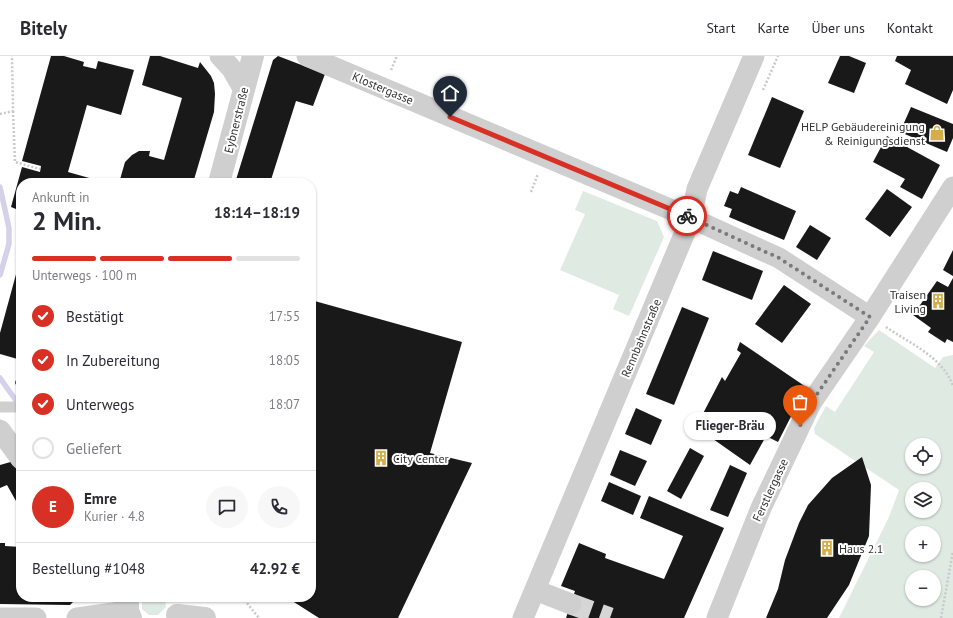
<!DOCTYPE html>
<html lang="de">
<head>
<meta charset="utf-8">
<style>
  body { margin:0; font-family:"PT Sans",sans-serif; background:#f7f7f7; color:#2b2b33; height:100vh; display:flex; flex-direction:column; font-size:15px; white-space:nowrap }
  * { box-sizing:border-box; margin:0 }
  p { font-size:13px; color:#7c7c81 }
  .icon { flex:none; width:22px; height:22px; fill:none; stroke:currentColor; stroke-width:2; stroke-linecap:round; stroke-linejoin:round }
  .map { position:relative; flex:1; overflow:hidden }
  .sheet { position:absolute; left:16px; top:122px; width:300px; height:424px; display:flex; flex-direction:column; background:#fff; border-radius:16px; box-shadow:0 1px 3px #0004 }
  .sheet>* { flex:none }
  .controls { position:absolute; left:905px; top:382px; display:grid; gap:8px }
  .controls a { display:grid; place-items:center; width:36px; height:36px; border-radius:50%; background:#fff; box-shadow:0 1px 3px #0004; font-size:20px }
  .pin { position:absolute; display:grid; place-items:center; width:34px; height:34px; color:#fff; margin:-41px -17px; border-radius:50% 50% 50% 0; rotate:-45deg; box-shadow:0 0 4px #0007 }
  .pin .icon { rotate:45deg }
  .courier { position:absolute; display:grid; place-items:center; width:40px; height:40px; margin:-20px; border:3px solid #d93025; border-radius:50%; background:#fff; color:#222; box-shadow:0 1px 5px #0007 }
  .bubble { position:absolute; height:28px; border-radius:14px; background:#fff; box-shadow:0 1px 3px #0004; font-size:13px; font-weight:700; line-height:28px; text-align:center }
  .overview em { font-style:normal; font-weight:700 }
  .overview div { display:flex; flex-direction:column-reverse }
  .overview { display:flex; align-items:center; justify-content:space-between; height:68px; padding:0 16px }
  h1 { font-size:26px; font-weight:700; line-height:30px }
  .bar { display:grid; grid-template-columns:repeat(4,1fr); gap:6px 4px; align-content:center; height:48px; padding:0 16px }
  .bar i { height:5px; border-radius:3px; background:#e1e1e2 }
  .bar .on { background:#d93025 }
  .bar p { grid-column:span 4 }
  .line { display:flex; align-items:center; gap:10px; padding:0 16px; border-top:1px solid #e1e1e2 }
  .line div { flex:1 }
  .round { display:grid; place-items:center; flex:none; width:42px; height:42px; border-radius:21px; background:#f7f7f7 }
  ol { padding:0 16px; list-style:none }
  li { display:flex; align-items:center; gap:12px; height:44px }
  li p { margin-inline-start:auto }
  li .icon { padding:4px; border-radius:50%; background:#d93025; color:#fff; stroke-width:4 }
  li:last-child { color:#7c7c81 }
  li i { width:22px; height:22px; border:2px solid #e1e1e2; border-radius:50% }
  header { display:flex; align-items:center; gap:24px; box-sizing:border-box; height:56px; padding:0 20px; background:#fff; border-bottom:1px solid #e1e1e2 }
  header strong { font-size:19px }
  nav { display:flex; gap:22px; margin-inline-start:auto; font-size:14px }
  .map>svg:first-child { display:block }
</style>
</head>
<body>
<header>
<strong>Bitely</strong>
<nav><a>Start</a><a>Karte</a><a>Über uns</a><a>Kontakt</a></nav>
</header>
<div class="map">
<svg width="953" height="562" viewBox="0 0 953 562">
  <rect width="100%" height="100%" fill="#fff"/>
  <g fill="#dfeae2" fill-rule="evenodd">
    <polygon points="583,135 657,165 664,181 629,260 613,253 619,239 560,214 585,158 575,154"/>
    <path d="M879,274L935,312L943,301L953,299V562H839L889,461L899,434L815,378L814,372L826,350L835,356L874,296L864,290ZM912,389H934V411H912ZM912,433H934V455H912ZM912,477H934V499H912ZM912,521H934V543H912Z"/>
    <polygon points="142,541 165,541 166,551 158,559 149,559 142,553"/>
  </g>
  <g fill="none" stroke-linecap="round" stroke-linejoin="round">
    <g stroke="#d6d1eb" stroke-width="5.5">
      <polyline points="0,131 9,172 9,188 0,219"/>
      <polyline points="0,322 20,350"/>
    </g>
  </g>
  <g fill="#191919">
    <polygon points="51,0 64,0 84,6 83,10 96,13 98,5 134,14 121,59 87,49 68,116 107,127 21,127 21,155 11,151 22,111 40,116 41,110 22,105"/>
    <polygon points="150,0 160,0 198,12 200,6 211,20 214,27 215,38 214,56 193,127 119,127 125,106 132,99 139,95 150,95 149,100 164,104 182,42 142,29"/>
    <polygon points="278,0 325,18 313,50 296,45 270,127 235,127 273,4"/>
    <polygon points="840,0 849,0 866,7 854,37 828,27"/>
    <polygon points="897,0 953,0 953,34 947,48 905,28 911,14 895,5"/>
    <polygon points="772,41 804,55 780,112 748,99"/>
    <polygon points="911,51 953,68 953,82 947,96 900,76"/>
    <polygon points="887,80 940,109 922,143 900,131 905,123 873,106"/>
    <polygon points="741,131 796,155 784,184 729,161 732,153 724,150 730,135 738,138"/>
    <polygon points="887,133 912,151 890,181 865,163"/>
    <polygon points="810,169 831,182 817,204 796,191"/>
    <polygon points="953,194 953,220 943,214"/>
    <polygon points="713,195 763,215 752,244 702,224"/>
    <polygon points="21,200 21,304 0,298 0,277"/>
    <polygon points="953,222 953,286 947,283 945,287 928,276 931,272 913,259 937,225 948,231"/>
    <polygon points="784,229 811,248 782,287 755,268"/>
    <polygon points="311,244 462,286 430,397 472,407 398,562 319,562 286,541 311,541"/>
    <polygon points="682,251 709,262 674,349 646,338"/>
    <polygon points="740,286 806,331 778,386 766,380 750,409 696,371 722,321 725,325 741,297 737,294"/>
    <polygon points="21,308 21,338 15,327"/>
    <polygon points="636,352 662,364 651,389 625,378"/>
    <polygon points="690,392 704,400 681,443 667,435"/>
    <polygon points="620,394 647,405 635,430 610,419"/>
    <polygon points="862,401 871,429 869,480 849,529 827,562 766,562 778,533 785,504 799,467 808,449 832,422"/>
    <polygon points="14,405 21,415 21,454 7,429 0,432 0,409"/>
    <polygon points="730,409 747,417 728,461 710,454"/>
    <polygon points="609,426 641,440 633,459 601,445"/>
    <polygon points="649,440 724,472 684,562 566,562 575,535 561,530 579,487 606,498 605,502 664,523 683,480 640,462"/>
    <polygon points="0,487 5,487 5,490 21,491 17,522 21,523 21,541 78,541 70,549 0,548"/>
  </g>
  <g fill="none" stroke-linecap="round" stroke-linejoin="round">
    <polyline stroke="#d6d6d6" stroke-width="21" stroke-dasharray="21 10" stroke-linecap="butt" points="571,548 610,562"/>
    <g stroke="#c9c9c9" stroke-width="2.5" stroke-dasharray="2 2" stroke-linecap="butt">
      <polyline points="391,14 397,0"/>
      <polyline points="763,34 778,0"/>
      <polyline points="13,55 15,106 40,113"/>
      <polyline points="0,58 13,55 12,0"/>
      <polyline points="531,136 538,118"/>
      <path d="M886,271C909,287 943,301 953,330"/>
      <polyline points="21,311 17,327 21,336"/>
      <polyline points="242,541 259,562"/>
      <polyline points="941,562 953,495"/>
    </g>
    <polyline stroke="#cfcfcf" stroke-width="11" points="0,351 21,351"/>
    <g stroke="#cfcfcf" stroke-width="21">
      <polyline points="220,0 232,13 244,34"/>
      <polyline points="307,0 691,162 779,202 870,261"/>
      <polyline points="0,374 21,403"/>
      <polyline points="535,534 571,548"/>
      <polyline points="0,562 36,562"/>
      <polyline points="77,562 128,555"/>
      <polyline points="523,562 691,162 697,133 754,0"/>
      <polyline points="717,562 761,452 811,347 870,261 953,131"/>
    </g>
    <g stroke="#cfcfcf" stroke-width="22">
      <polyline points="219,127 253,0"/>
      <polyline points="128,541 128,555 131,562"/>
      <polyline points="177,559 205,562"/>
    </g>
  </g>
  <g fill="none" stroke-linecap="round" stroke-linejoin="round">
    <polyline stroke="#7a7a7a" stroke-width="4" stroke-dasharray="0 7.2" points="687,160 779,202 870,261 811,347 800,370"/>
    <polyline stroke="#d93025" stroke-width="5" points="450,61 687,160"/>
  </g>
  <defs>
    <g id="shop-bare" transform="scale(1.2)"><path d="M-5-2.5h2.3a2.7 3.5 0 0 1 5.4 0H5L5.5 6h-11ZM-1.5-2.5h3a1.5 2.3 0 0 0-3 0Z" fill="#d6ae48" stroke="#fff" stroke-width="2.5" paint-order="stroke"/></g>
    <g id="building-bare" transform="scale(1.2)"><path d="M-4-6H4V6H1V3H-1V6H-4ZM-2.5-4.3h1.7v1.8h-1.7ZM.8-4.3h1.7v1.8H.8ZM-2.5-1h1.7V.8h-1.7ZM.8-1h1.7V.8H.8Z" fill="#d6ae48" stroke="#fff" stroke-width="2.5" paint-order="stroke"/></g>
  </defs>
  <g fill-rule="evenodd">
    <use href="#shop-bare" x="937" y="77"/>
    <use href="#building-bare" x="938" y="245"/>
    <use href="#building-bare" x="381" y="402"/>
    <use href="#building-bare" x="827" y="492"/>
  </g>
  <g text-anchor="middle" dominant-baseline="central" stroke-width="4" stroke-linejoin="round" paint-order="stroke">
    <g font-size="12" fill="#323232" stroke="#fff">
      <text transform="translate(383 32) rotate(23)">Klostergasse</text>
      <text transform="translate(236 64) rotate(-76)">Eybnerstraße</text>
      <text transform="translate(641 282) rotate(-67)">Rennbahnstraße</text>
      <text transform="translate(770 434) rotate(-65)">Ferstlergasse</text>
    </g>
    <g font-size="12" fill="#323232" stroke="#fff" text-anchor="end">
      <text x="925" y="70">HELP Gebäudereinigung<tspan x="925" dy="14">&amp; Reinigungsdienst</tspan></text>
      <text x="926" y="238">Traisen<tspan x="926" dy="14">Living</tspan></text>
      <text x="393" y="402" text-anchor="start">City Center</text>
      <text x="839" y="492" text-anchor="start">Haus 2.1</text>
    </g>
  </g>
</svg>
<div class="controls">
<a><svg class="icon" aria-label="locate" viewBox="0 0 24 24"><circle cx="12" cy="12" r="6"/><path d="M12 2v4M12 18v4M2 12h4M18 12h4"/></svg></a>
<a><svg class="icon" aria-label="layers" viewBox="0 0 24 24"><path d="M12 4l9 5-9 5-9-5zM3 14l9 5 9-5"/></svg></a>
<a>+</a>
<a>−</a>
</div>
<div class="pin" style="left:800px;top:370px;background:#ea580c"><svg class="icon" aria-label="bag" viewBox="0 0 24 24"><path d="M5 8h14l-1 12H6zM9 8a3 3 0 0 1 6 0"/></svg></div>
<div class="pin" style="left:450px;top:61px;background:#1f2937"><svg class="icon" aria-label="home" viewBox="0 0 24 24"><path d="M3 11l9-7 9 7M6 9v11h12V9"/></svg></div>
<div class="courier" style="left:687px;top:160px"><svg class="icon" aria-label="bike" viewBox="0 0 24 24"><circle cx="6" cy="16" r="4"/><circle cx="18" cy="16" r="4"/><path d="M6 16l4-8h5l3 8M10 8l3 8H6M13 5h3"/></svg></div>
<div class="bubble" style="left:684px;top:356px;width:92px">Flieger-Bräu</div>
<section class="sheet">
<div class="overview"><div><h1>2 Min.</h1><p>Ankunft in</p></div><em>18:14–18:19</em></div>
<div class="bar"><i class="on"></i><i class="on"></i><i class="on"></i><i></i><p>Unterwegs · 100 m</p></div>
<ol>
<li><svg class="icon" aria-label="check" viewBox="0 0 24 24"><path d="M5 12l5 5 9-10"/></svg>Bestätigt<p>17:55</p></li>
<li><svg class="icon" aria-label="check" viewBox="0 0 24 24"><path d="M5 12l5 5 9-10"/></svg>In Zubereitung<p>18:05</p></li>
<li><svg class="icon" aria-label="check" viewBox="0 0 24 24"><path d="M5 12l5 5 9-10"/></svg>Unterwegs<p>18:07</p></li>
<li><i></i>Geliefert</li>
</ol>
<div class="line" style="height:72px"><b class="round" style="background:#d93025;color:#fff">E</b><div><b>Emre</b><p>Kurier · 4.8</p></div><a class="round"><svg class="icon" aria-label="chat" viewBox="0 0 24 24"><path d="M4 5h16v11H9l-5 4z"/></svg></a><a class="round"><svg class="icon" aria-label="phone" viewBox="0 0 24 24"><path d="M5 4h4l2 5-3 2q2 4 5 5l2-3 5 2v4C11 20 4 13 5 4z"/></svg></a></div>
<div class="line" style="height:52px"><div>Bestellung #1048</div><b>42.92 €</b></div>
</section>
</div>
</body>
</html>
